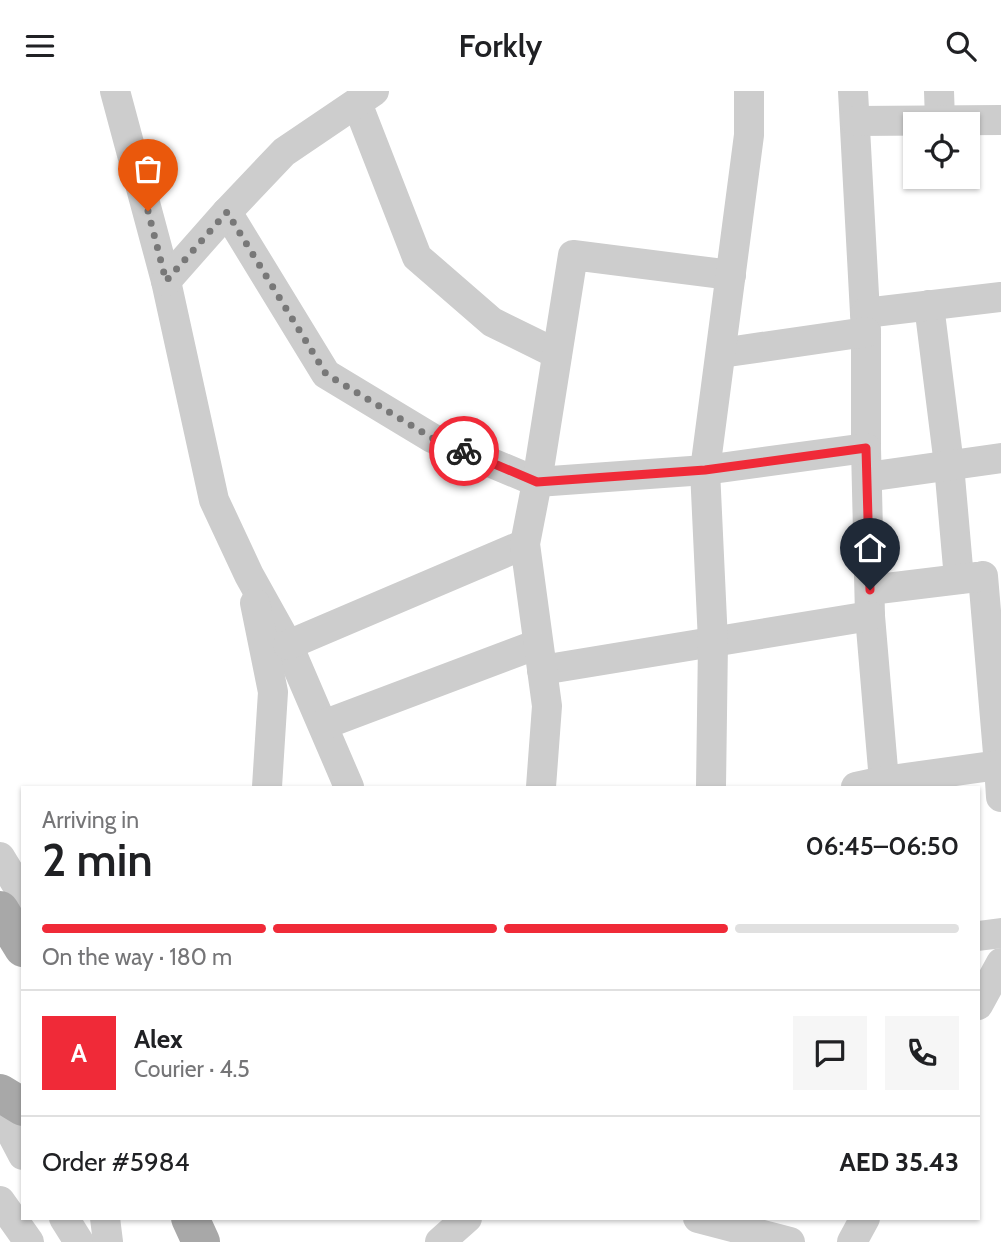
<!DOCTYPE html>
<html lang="en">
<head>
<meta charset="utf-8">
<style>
  body { margin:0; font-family:Cabin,sans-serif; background:#f6f6f6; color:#202124; height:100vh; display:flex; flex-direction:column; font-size:26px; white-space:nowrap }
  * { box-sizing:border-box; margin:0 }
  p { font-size:23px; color:#757577 }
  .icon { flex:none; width:38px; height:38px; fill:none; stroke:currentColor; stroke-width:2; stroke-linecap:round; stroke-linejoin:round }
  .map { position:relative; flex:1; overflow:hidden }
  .drawer { position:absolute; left:21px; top:695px; width:959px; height:434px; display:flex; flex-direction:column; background:#fff; border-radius:0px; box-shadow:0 2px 5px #0004 }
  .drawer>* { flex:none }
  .fabs { position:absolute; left:903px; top:21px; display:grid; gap:14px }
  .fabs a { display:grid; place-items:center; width:77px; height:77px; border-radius:0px; background:#fff; box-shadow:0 2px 5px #0004; font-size:35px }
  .pin { position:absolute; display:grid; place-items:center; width:60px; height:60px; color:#fff; margin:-72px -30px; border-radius:50% 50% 50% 0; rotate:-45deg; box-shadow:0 0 7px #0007 }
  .pin .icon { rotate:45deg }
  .courier { position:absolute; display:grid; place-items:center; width:70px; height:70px; margin:-35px; border:5px solid #f02a38; border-radius:50%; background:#fff; color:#222; box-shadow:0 2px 9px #0007 }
  .overview em { font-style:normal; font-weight:600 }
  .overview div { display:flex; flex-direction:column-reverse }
  .overview { display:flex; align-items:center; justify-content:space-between; height:119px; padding:0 21px }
  h1 { font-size:46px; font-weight:600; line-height:52px }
  .bar { display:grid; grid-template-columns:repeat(4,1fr); gap:10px 7px; align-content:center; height:84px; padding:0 21px }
  .bar i { height:9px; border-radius:5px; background:#e0e0e0 }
  .bar .selected { background:#f02a38 }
  .bar p { grid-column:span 4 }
  .line { display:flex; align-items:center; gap:18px; padding:0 21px; border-top:2px solid #e0e0e0 }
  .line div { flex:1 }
  .round { display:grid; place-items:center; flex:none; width:74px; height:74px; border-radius:0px; background:#f6f6f6 }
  header { display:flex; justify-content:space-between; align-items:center; height:91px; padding:0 21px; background:#fff; font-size:32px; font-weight:600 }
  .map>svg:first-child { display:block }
</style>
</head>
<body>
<header><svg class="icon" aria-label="menu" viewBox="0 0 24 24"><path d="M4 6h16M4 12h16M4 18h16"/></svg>Forkly<svg class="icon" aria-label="search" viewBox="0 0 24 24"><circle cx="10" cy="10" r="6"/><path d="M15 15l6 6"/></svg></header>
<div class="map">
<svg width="1001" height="1151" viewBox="0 0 1001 1151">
  <rect width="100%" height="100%" fill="#fff"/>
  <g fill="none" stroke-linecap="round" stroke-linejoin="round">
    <g stroke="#cdcdcd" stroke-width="30">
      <polyline points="115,0 166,190 214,409 249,484 288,554 349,696"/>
      <polyline points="853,0 866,241 866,357 870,525 884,690"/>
      <polyline points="939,0 940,29"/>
      <polyline points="357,12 417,166 492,231 557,263"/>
      <polyline points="855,30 1001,29"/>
      <polyline points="227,121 326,283 432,347 537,391 705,379 866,357"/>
      <polyline points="166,190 227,121 284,61 374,0"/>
      <polyline points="929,214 949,374 959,488"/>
      <polyline points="865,222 1001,206"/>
      <polyline points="721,262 866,241"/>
      <polyline points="867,386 1001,367"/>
      <polyline points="983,485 999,674"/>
      <polyline points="870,499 977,486"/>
      <polyline points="255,512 273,601 267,696"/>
      <polyline points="288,554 525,453"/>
      <polyline points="542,579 870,525"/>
      <polyline points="323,634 538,553"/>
      <polyline points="541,696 547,615 525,453 537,391 573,164 731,184"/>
      <polyline points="711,696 713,551 705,379 749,44 749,0"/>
      <polyline points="856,696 884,690 999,674 1001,706"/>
      <polyline points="0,766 23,804"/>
      <polyline points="978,845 1001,842"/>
      <polyline points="978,914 1001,872"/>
      <polyline points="0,1020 23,1064"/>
      <polyline points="0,1110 29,1151"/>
      <polyline points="64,1127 79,1151"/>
      <polyline points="105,1127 108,1151"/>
      <polyline points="698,1127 790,1151"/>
      <polyline points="440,1151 467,1127"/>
      <polyline points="852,1151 865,1127"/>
    </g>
    <g stroke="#a8a8a8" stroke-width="38">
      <polyline points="0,819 23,857"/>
      <polyline points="0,1002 23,1016"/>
      <polyline points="190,1127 201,1151"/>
    </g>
  </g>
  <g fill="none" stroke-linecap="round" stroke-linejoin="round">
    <polyline stroke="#787878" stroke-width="7" stroke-dasharray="0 12.6" points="148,120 166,190 227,121 326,283 432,347 464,360"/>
    <polyline stroke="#f02a38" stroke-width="9" points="464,360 537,391 705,379 866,357 870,499"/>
  </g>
</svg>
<div class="fabs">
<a><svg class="icon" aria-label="locate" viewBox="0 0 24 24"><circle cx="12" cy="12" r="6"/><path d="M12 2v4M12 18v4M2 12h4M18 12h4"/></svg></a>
</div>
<div class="pin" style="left:148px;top:120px;background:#ea580c"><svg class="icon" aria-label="bag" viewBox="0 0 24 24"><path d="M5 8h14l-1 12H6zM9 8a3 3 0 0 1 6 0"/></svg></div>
<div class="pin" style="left:870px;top:499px;background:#1f2937"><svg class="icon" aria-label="home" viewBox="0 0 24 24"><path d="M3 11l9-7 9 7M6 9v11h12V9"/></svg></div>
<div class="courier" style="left:464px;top:360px"><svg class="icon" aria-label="bike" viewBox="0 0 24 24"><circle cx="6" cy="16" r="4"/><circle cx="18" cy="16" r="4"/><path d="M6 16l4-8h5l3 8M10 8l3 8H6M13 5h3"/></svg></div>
<section class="drawer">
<div class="overview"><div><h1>2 min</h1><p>Arriving in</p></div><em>06:45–06:50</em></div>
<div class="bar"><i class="selected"></i><i class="selected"></i><i class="selected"></i><i></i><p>On the way · 180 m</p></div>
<div class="line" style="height:126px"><b class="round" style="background:#f02a38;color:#fff">A</b><div><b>Alex</b><p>Courier · 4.5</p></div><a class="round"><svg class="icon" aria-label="chat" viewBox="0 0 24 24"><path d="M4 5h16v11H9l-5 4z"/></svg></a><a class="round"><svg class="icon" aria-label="phone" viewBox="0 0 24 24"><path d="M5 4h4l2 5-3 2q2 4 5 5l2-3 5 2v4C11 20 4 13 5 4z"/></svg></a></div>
<div class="line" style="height:91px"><div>Order #5984</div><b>AED 35.43</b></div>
</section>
</div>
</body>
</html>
